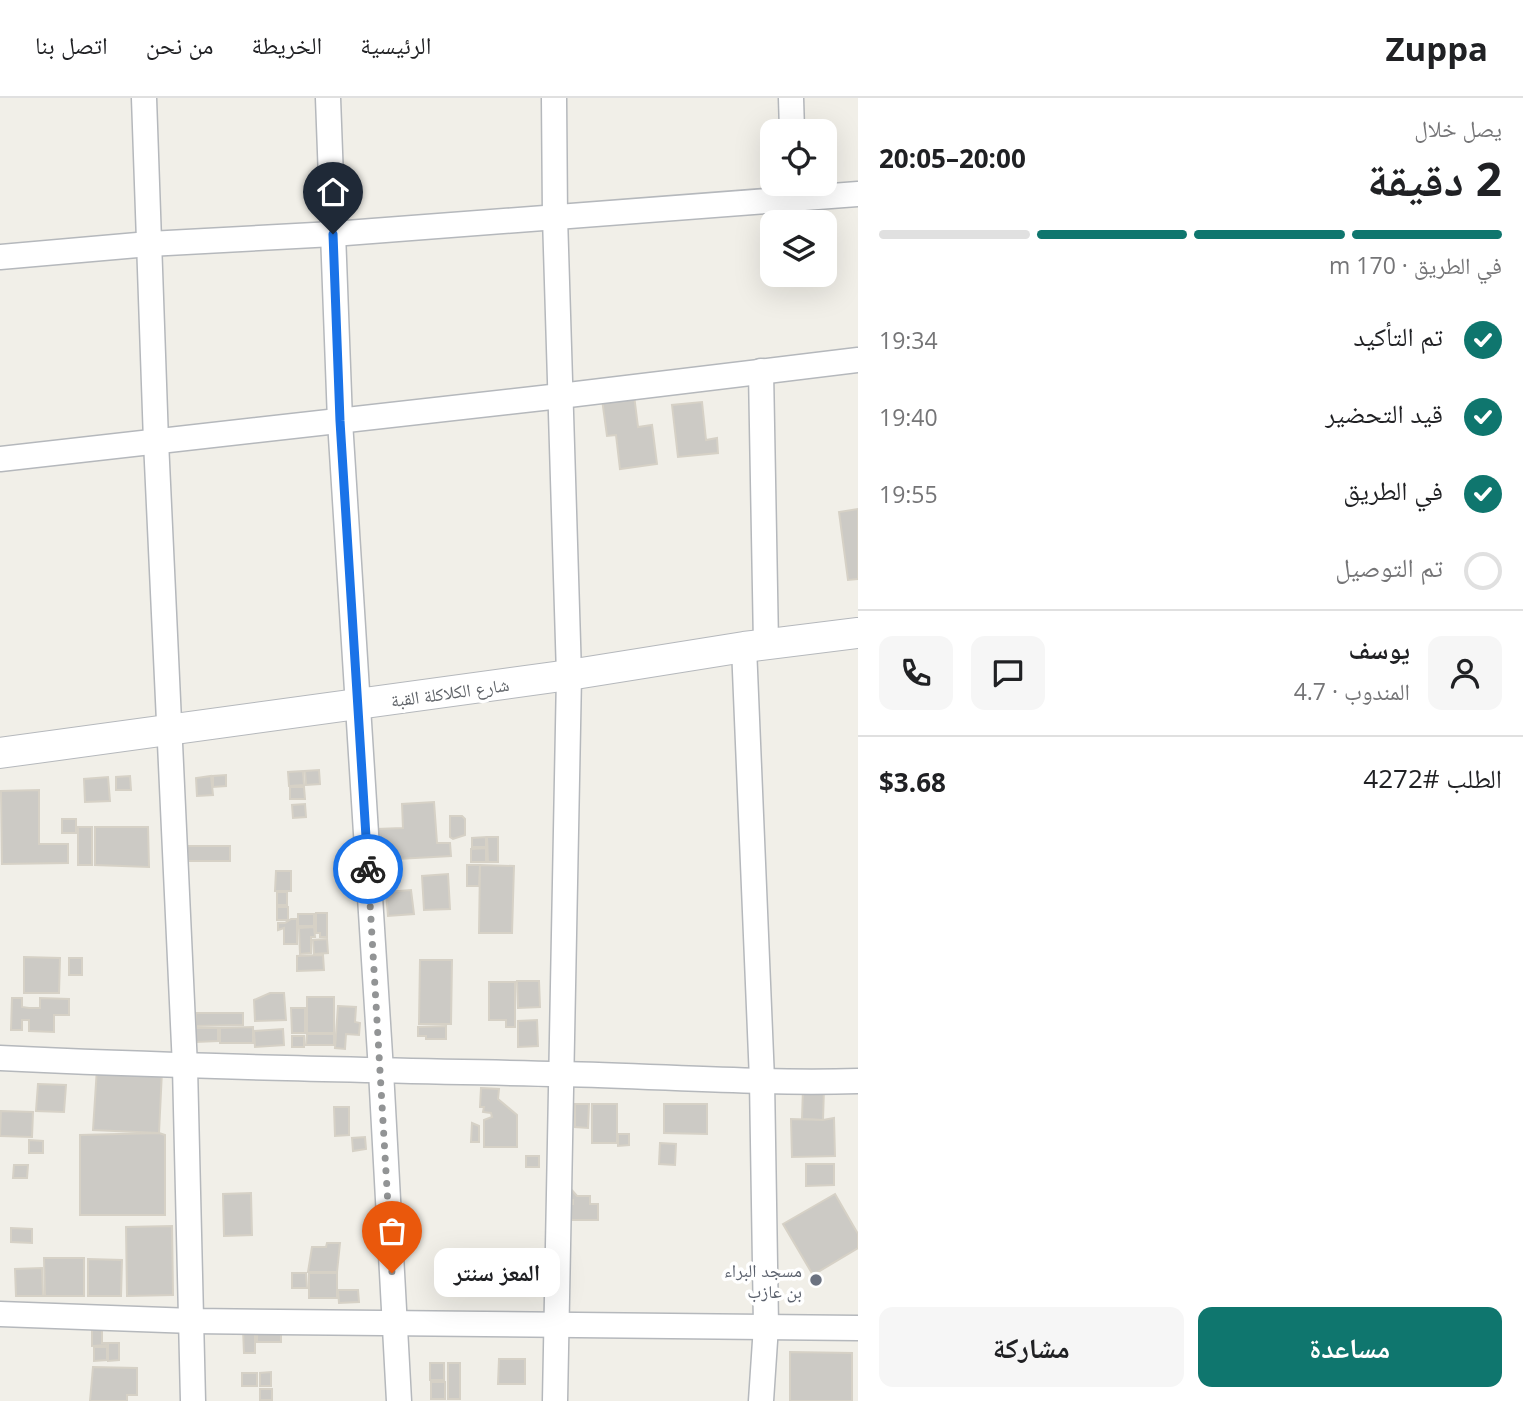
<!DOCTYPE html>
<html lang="ar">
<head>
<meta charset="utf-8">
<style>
  body { margin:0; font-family:"Open Sans","Noto Naskh Arabic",sans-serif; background:#f6f6f6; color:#202124; direction:rtl; height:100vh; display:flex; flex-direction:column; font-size:26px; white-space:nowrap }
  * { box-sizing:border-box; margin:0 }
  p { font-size:23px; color:#757577 }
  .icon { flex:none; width:38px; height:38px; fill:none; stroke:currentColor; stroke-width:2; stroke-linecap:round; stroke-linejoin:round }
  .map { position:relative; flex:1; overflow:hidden; direction:ltr }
  .details { display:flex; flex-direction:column; background:#fff; width:665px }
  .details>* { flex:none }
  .tools { position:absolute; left:760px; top:21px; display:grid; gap:14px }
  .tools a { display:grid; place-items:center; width:77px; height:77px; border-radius:14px; background:#fff; box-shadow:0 7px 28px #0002; font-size:35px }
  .pin { position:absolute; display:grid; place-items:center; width:60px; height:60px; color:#fff; margin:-72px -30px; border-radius:50% 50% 50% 0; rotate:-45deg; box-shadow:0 0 7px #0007 }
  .pin .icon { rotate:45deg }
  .courier { position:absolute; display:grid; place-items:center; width:70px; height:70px; margin:-35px; border:5px solid #1a73e8; border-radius:50%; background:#fff; color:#222; box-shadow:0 2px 9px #0007 }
  .bubble { position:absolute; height:49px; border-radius:14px; background:#fff; box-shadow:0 7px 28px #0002; font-size:23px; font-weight:700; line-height:49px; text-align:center; direction:rtl }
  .summary em { font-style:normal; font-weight:700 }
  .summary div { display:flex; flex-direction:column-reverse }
  .summary { display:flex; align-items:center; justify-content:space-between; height:119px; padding:0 21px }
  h1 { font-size:46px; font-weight:700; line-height:52px }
  .bar { display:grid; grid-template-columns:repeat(4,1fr); gap:10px 7px; align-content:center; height:84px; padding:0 21px }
  .bar i { height:9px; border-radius:5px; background:#e0e0e0 }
  .bar .selected { background:#0f766e }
  .bar p { grid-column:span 4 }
  .line { display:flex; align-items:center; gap:18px; padding:0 21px; border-top:2px solid #e0e0e0 }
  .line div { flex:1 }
  .round { display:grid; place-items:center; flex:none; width:74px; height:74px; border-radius:14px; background:#f6f6f6 }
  ol { padding:0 21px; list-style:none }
  li { display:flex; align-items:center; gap:21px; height:77px }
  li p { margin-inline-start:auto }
  li .icon { padding:7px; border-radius:50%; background:#0f766e; color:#fff; stroke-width:4 }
  li:last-child { color:#757577 }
  li i { width:38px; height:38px; border:4px solid #e0e0e0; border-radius:50% }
  .cta { display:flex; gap:14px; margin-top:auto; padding:14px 21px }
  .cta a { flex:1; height:80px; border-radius:14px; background:#0f766e; color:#fff; font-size:28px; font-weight:700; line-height:80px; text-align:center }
  .cta a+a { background:#f6f6f6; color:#202124 }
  header { display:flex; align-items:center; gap:42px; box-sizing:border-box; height:98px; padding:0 35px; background:#fff; border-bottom:2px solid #e0e0e0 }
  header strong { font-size:33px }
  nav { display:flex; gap:38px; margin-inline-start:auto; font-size:24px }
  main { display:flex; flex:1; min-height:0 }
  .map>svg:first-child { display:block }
</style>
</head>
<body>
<header>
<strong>Zuppa</strong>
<nav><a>الرئيسية</a><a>الخريطة</a><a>من نحن</a><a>اتصل بنا</a></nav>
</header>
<main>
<section class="details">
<div class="summary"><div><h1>2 دقيقة</h1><p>يصل خلال</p></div><em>20:00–20:05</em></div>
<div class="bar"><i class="selected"></i><i class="selected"></i><i class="selected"></i><i></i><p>في الطريق · 170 m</p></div>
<ol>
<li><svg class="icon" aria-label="check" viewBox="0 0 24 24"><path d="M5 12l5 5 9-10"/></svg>تم التأكيد<p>19:34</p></li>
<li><svg class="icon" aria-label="check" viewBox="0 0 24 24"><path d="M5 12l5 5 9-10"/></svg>قيد التحضير<p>19:40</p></li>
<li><svg class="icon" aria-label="check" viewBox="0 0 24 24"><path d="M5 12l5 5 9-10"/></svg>في الطريق<p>19:55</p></li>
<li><i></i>تم التوصيل</li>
</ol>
<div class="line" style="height:126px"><a class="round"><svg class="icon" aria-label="person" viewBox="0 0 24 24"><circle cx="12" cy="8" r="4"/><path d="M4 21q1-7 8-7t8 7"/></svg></a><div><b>يوسف</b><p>المندوب · 4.7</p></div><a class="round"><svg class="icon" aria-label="chat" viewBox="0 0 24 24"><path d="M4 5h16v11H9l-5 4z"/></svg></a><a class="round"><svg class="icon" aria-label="phone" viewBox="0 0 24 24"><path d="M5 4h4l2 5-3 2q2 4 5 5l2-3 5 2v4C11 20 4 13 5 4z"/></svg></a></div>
<div class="line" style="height:91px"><div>الطلب #4272</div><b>$3.68</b></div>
<div class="cta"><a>مساعدة</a><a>مشاركة</a></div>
</section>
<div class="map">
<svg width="858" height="1303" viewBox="0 0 858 1303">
  <rect width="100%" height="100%" fill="#f1efe8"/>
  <g fill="#cccac5" stroke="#d6d1c6" stroke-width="2">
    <polygon points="634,297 638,329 652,327 657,366 620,371 616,337 607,338 602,301"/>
    <polygon points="702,304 706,342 717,340 718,355 678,359 672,307"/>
    <polygon points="858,411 858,481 848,482 839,414"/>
    <polygon points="319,672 320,686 306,687 305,673"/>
    <polygon points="303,673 304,687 289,688 288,674"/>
    <polygon points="226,677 226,688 213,689 213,678"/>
    <polygon points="130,678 131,692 116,692 116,679"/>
    <polygon points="211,678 213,697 197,698 196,680"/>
    <polygon points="108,679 110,703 85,704 84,681"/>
    <polygon points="290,689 304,689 305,701 290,701"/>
    <polygon points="39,692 39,746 68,746 68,765 2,766 1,693"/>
    <polygon points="434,704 437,745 450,745 451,758 379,762 377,731 403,730 402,706"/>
    <polygon points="305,706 306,719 293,720 292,707"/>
    <polygon points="450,718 462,718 465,721 465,737 453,741 450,739"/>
    <rect x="62" y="721" width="14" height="14"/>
    <rect x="78" y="729" width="14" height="38"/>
    <polygon points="95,729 148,729 149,769 95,767"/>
    <polygon points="486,739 486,749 472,749 472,740"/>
    <polygon points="487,739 498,739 498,764 488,764"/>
    <polygon points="187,748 230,748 230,763 188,763"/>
    <polygon points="486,750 486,764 471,764 471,751"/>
    <polygon points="467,767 480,767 479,788 467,788"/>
    <polygon points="480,767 514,768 512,835 479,835"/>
    <polygon points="276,773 291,773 291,793 275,793"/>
    <polygon points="448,776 450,811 424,812 422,778"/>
    <polygon points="411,792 414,816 388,818 386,794"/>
    <rect x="277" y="794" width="10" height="13"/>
    <rect x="277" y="809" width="11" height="13"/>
    <polygon points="316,815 327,815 327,839 320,839 320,835 316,835"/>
    <rect x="298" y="816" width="16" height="12"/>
    <polygon points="291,821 297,821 297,846 284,846 284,830 278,832 278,825 285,825"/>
    <polygon points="314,829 315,839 311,839 311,855 300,856 299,830"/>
    <polygon points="327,841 328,855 314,856 313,842"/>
    <polygon points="323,857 324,872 297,873 297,858"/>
    <polygon points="24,859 60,860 59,895 24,895"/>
    <rect x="69" y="860" width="13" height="17"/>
    <polygon points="420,862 452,862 451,926 419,926"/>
    <polygon points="517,883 539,883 540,909 518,910"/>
    <polygon points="489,884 515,884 515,929 506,929 506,922 489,922"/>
    <polygon points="270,895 284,895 286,922 255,923 254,902"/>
    <rect x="307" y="899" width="27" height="36"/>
    <polygon points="12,900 22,900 22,909 29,910 40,910 40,900 69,901 69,917 54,917 54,934 29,933 29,922 22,922 22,932 11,932"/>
    <polygon points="338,908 356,909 355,924 360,925 359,937 346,936 345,951 335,950"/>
    <polygon points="291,910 305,910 305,935 292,935"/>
    <polygon points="196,915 243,915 243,927 196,928"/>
    <polygon points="537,922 538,948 518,949 518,923"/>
    <polygon points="446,928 446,941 426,941 426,938 418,938 418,929"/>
    <polygon points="253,929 253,945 220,945 220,930"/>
    <polygon points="195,930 218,930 218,943 195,944"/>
    <polygon points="283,931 284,947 255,949 254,933"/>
    <polygon points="307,936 334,936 334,947 306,947"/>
    <rect x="292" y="938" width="12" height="11"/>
    <polygon points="97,970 162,973 159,1035 93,1032"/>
    <polygon points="38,986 66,987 64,1014 36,1013"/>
    <polygon points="481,990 499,991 498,1001 517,1017 517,1049 484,1049 484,1022 492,1019 491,1015 483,1014 484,1009 480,1009"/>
    <polygon points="803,990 824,990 823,1022 802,1021"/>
    <polygon points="575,1006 589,1006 588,1030 575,1029"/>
    <rect x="592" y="1006" width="25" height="39"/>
    <polygon points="664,1006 707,1006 707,1036 664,1035"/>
    <polygon points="334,1009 349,1009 349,1037 335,1038"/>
    <polygon points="1,1013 33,1014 32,1039 0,1038"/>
    <polygon points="834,1020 835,1058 792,1059 791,1021 823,1022"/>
    <polygon points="472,1025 479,1028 479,1044 471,1044"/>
    <polygon points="159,1035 165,1037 165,1117 80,1117 80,1037"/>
    <polygon points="618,1036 629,1036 629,1047 618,1048"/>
    <polygon points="365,1039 366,1051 353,1053 352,1040"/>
    <polygon points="29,1042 43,1043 43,1055 29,1055"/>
    <polygon points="660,1045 676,1046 675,1067 659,1066"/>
    <rect x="526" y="1058" width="13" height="11"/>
    <polygon points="806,1066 834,1066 834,1087 806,1088"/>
    <polygon points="14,1067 28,1067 27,1080 13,1080"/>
    <polygon points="570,1090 577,1098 590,1098 590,1106 598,1106 598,1122 570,1122 570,1106 573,1106 573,1102 570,1102"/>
    <polygon points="251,1095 252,1137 224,1138 223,1096"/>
    <polygon points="835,1096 858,1136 858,1150 813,1177 783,1126"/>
    <polygon points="172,1128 173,1197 127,1198 126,1129"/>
    <polygon points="11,1130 32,1131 32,1145 11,1144"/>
    <polygon points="327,1145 340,1145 337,1174 308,1174 312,1149 326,1149"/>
    <polygon points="44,1160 84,1160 84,1198 45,1198"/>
    <polygon points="88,1161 122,1162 121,1198 88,1198"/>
    <polygon points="42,1170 43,1198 16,1198 15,1171"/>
    <polygon points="292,1175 306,1175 307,1190 292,1190"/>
    <rect x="309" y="1175" width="28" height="25"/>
    <polygon points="338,1192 358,1192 359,1204 339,1205"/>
    <polygon points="92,1228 102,1228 102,1245 119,1245 119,1262 108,1263 108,1247 92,1248"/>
    <polygon points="255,1230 255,1255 244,1255 243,1231"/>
    <rect x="257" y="1232" width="24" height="12"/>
    <polygon points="94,1249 107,1249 107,1262 94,1263"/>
    <polygon points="790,1254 852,1255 852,1303 790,1303"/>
    <polygon points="499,1261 525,1261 525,1286 498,1286"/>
    <rect x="430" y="1265" width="14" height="17"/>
    <rect x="448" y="1265" width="12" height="36"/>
    <polygon points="93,1269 137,1270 137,1297 127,1297 127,1303 90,1303"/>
    <polygon points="271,1274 271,1288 260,1288 260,1275"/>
    <rect x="242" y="1275" width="15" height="13"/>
    <rect x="431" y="1284" width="14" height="17"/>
    <rect x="260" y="1291" width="12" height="11"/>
  </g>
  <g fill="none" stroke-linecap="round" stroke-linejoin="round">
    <g stroke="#b5b8bc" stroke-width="27">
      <g id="minor">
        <polyline points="144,0 156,343 185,969 193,1303"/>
        <polyline points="328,0 340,323 381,973 399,1303"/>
        <polyline points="554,0 555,119 569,577 555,1303"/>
        <polyline points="791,0 792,33"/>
        <polyline points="0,159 149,146 333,136 858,96"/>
        <polyline points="761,273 766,546"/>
        <polyline points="0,361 560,298 858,262"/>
        <polyline points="744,549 762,982 766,1228 761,1303"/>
        <path d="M0,960C187,969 374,972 561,976C660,978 759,986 858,983"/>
        <polyline points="0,1216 193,1223 858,1230"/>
      </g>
    </g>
    <g stroke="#b5b8bc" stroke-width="32">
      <polyline id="tertiary" points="0,655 569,577 744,549 858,535"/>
    </g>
    <use href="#minor" stroke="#fff" stroke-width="24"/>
    <use href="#tertiary" stroke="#fff" stroke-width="30"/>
  </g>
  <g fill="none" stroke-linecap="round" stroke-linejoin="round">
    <polyline stroke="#929495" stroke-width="7" stroke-dasharray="0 12.6" points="368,771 392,1175"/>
    <polyline stroke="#1a73e8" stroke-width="9" points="333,136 340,323 368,771"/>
  </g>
  <circle fill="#6b7280" stroke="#fff" stroke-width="2.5" cx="816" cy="1182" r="7"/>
  <g text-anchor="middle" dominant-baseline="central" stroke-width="7" stroke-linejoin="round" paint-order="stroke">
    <g font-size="18" fill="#5f6368" stroke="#fff">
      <text transform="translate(450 594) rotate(-8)">شارع الكلاكلة القبة</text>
    </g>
    <g font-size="18" fill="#5b616d" stroke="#fff" text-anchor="end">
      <text x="802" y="1172">مسجد البراء<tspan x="802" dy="21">بن عازب</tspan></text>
    </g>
  </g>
</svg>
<div class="tools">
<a><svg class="icon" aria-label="locate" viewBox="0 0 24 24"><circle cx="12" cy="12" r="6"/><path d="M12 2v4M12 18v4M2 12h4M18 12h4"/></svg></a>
<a><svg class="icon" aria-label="layers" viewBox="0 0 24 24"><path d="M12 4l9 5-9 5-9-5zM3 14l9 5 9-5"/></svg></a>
</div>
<div class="pin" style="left:392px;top:1175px;background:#ea580c"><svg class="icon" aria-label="bag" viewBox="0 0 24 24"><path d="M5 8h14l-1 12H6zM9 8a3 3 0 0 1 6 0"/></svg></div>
<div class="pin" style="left:333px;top:136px;background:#1f2937"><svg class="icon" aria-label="home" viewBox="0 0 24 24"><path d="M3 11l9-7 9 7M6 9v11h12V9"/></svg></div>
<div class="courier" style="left:368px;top:771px"><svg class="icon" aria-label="bike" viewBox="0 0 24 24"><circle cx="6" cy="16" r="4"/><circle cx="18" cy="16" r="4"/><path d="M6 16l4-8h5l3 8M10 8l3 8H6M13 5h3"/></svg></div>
<div class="bubble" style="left:434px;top:1150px;width:126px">المعز سنتر</div>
</div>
</main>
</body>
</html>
